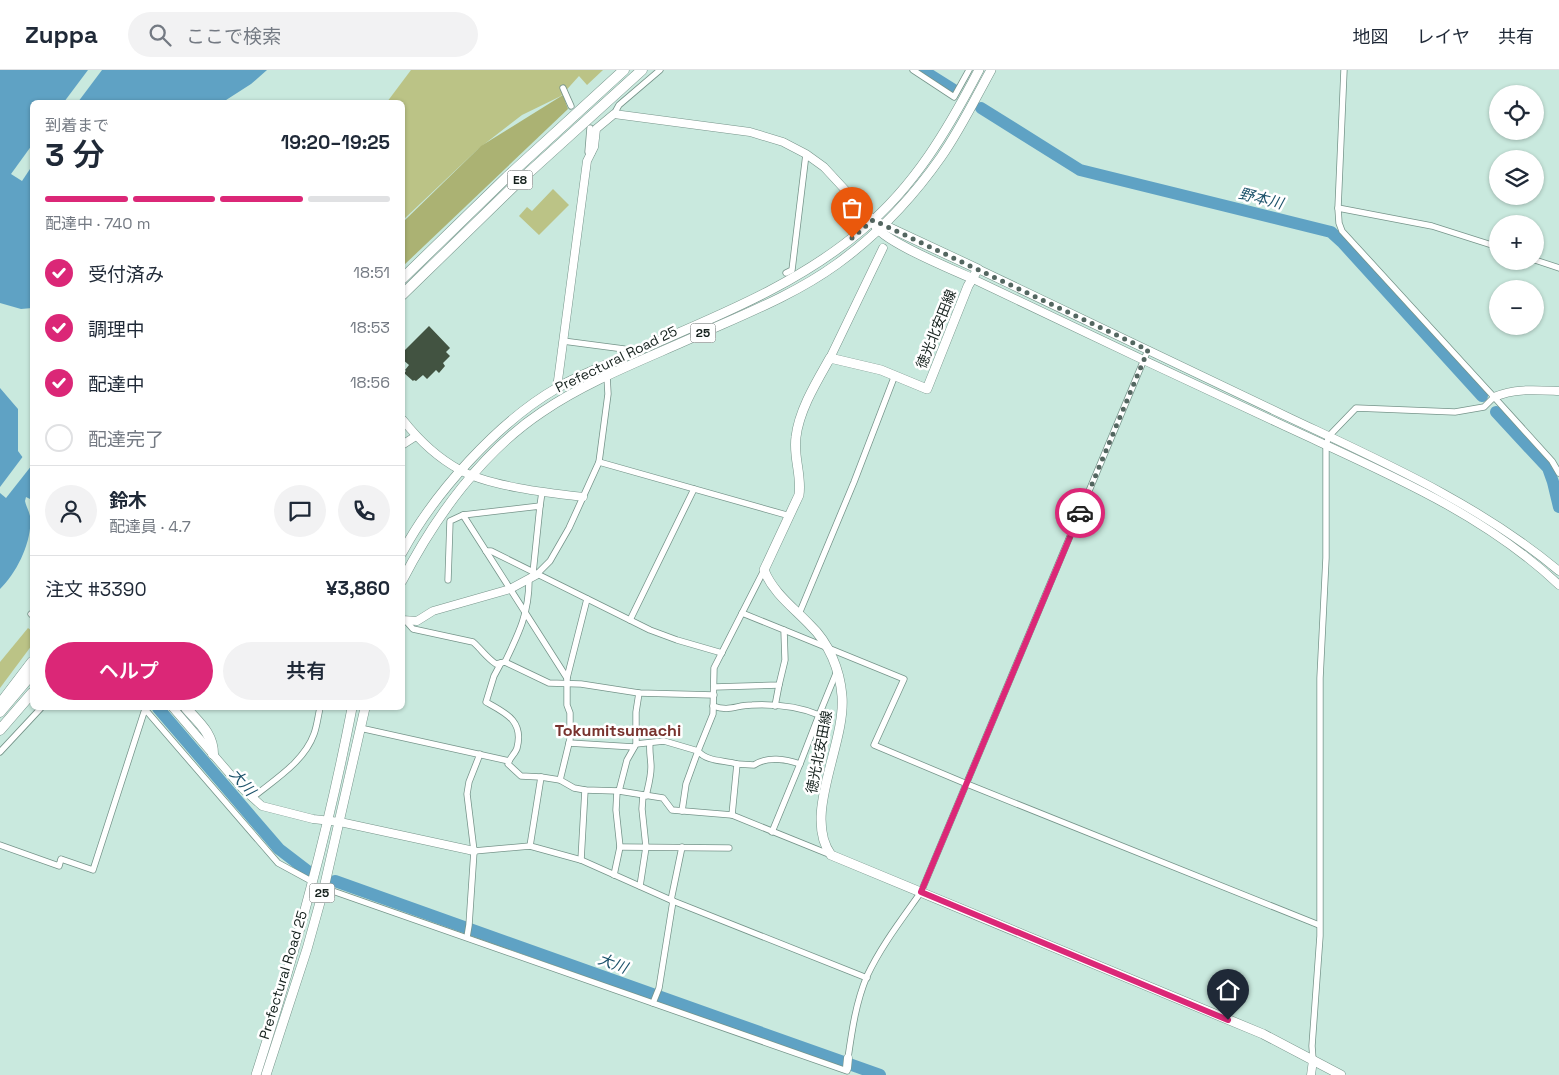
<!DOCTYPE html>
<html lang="ja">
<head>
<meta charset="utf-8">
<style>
  body { margin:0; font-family:"Space Grotesk","Noto Sans JP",sans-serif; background:#f2f2f3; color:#1f2937; height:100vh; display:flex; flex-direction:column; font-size:19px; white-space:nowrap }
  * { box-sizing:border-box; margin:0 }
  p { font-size:16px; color:#747a83 }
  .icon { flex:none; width:28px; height:28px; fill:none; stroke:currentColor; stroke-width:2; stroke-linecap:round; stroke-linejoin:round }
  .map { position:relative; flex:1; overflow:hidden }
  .sheet { position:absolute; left:30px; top:30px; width:375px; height:610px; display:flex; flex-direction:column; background:#fff; border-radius:8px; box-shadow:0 1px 4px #0004 }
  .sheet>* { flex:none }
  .controls { position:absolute; left:1489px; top:15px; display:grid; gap:10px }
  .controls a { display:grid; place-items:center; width:55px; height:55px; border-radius:50%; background:#fff; box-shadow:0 1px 4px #0004; font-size:25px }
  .pin { position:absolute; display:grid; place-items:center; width:42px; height:42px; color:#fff; margin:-51px -21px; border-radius:50% 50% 50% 0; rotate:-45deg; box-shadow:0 0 5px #0007 }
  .pin .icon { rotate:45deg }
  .courier { position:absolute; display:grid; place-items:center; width:50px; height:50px; margin:-25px; border:4px solid #db2777; border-radius:50%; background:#fff; color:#222; box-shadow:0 1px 6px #0007 }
  .headline em { font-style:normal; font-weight:600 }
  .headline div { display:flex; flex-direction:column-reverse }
  .headline { display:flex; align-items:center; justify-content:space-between; height:85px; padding:0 15px }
  h1 { font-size:32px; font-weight:600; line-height:38px }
  .bar { display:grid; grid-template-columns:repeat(4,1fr); gap:8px 5px; align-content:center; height:60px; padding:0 15px }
  .bar i { height:6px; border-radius:4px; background:#e0e1e3 }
  .bar .on { background:#db2777 }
  .bar p { grid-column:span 4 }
  .line { display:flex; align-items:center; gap:12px; padding:0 15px; border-top:1px solid #e0e1e3 }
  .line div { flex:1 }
  .round { display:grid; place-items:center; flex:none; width:52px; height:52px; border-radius:26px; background:#f2f2f3 }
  ol { padding:0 15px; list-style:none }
  li { display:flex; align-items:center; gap:15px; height:55px }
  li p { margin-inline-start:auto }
  li .icon { padding:5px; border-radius:50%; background:#db2777; color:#fff; stroke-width:4 }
  li:last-child { color:#747a83 }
  li i { width:28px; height:28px; border:2px solid #e0e1e3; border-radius:50% }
  .action { display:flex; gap:10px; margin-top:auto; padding:10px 15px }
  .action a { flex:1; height:58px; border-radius:30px; background:#db2777; color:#fff; font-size:20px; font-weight:600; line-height:58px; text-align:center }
  .action a+a { background:#f2f2f3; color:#1f2937 }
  header { display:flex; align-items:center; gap:30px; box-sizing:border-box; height:70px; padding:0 25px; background:#fff; border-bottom:1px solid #e0e1e3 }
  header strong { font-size:24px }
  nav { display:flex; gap:28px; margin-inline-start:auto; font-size:18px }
  .search { width:350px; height:45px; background:#f2f2f3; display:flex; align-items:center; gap:12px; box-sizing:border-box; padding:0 18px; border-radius:28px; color:#747a83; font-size:19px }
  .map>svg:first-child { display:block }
</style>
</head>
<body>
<header>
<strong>Zuppa</strong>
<div class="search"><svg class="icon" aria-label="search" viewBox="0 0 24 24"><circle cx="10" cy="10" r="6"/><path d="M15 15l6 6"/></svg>ここで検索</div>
<nav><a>地図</a><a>レイヤ</a><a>共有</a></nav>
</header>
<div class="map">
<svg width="1559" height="1005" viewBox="0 0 1559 1005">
  <rect width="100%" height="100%" fill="#c9e9de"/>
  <g fill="#bbc386">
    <polygon points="411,0 603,0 587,15 579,6 561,26 522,45 478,79 403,150 402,32 387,32"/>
    <polygon points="553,119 569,135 539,165 519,146 527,137 532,141"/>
    <polygon points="28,558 32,561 32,575 0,618 0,592"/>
  </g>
  <polygon fill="#abb273" points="563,25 568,39 403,196 403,152 481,76"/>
  <g fill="#5fa2c4">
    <polygon points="0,0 267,0 251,14 223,32 32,32 32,238 21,239 0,233"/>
    <path d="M0,318L18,339V381L32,400V430L26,427L25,431C26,436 29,441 30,446C33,470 17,503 0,519Z"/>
  </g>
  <g fill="#c9e9de">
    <polygon points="88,0 102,0 78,32 64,32"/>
    <polygon points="32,75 32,96 22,111 11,104"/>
    <polygon points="24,385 32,395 6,428 0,423 0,417"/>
  </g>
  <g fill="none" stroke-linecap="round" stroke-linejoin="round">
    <g stroke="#5fa2c4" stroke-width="12">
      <polyline points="922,0 954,20"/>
      <polyline points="981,38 1080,100 1331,162 1342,172 1482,326"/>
      <polyline points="1496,342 1548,398 1553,412 1559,437"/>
      <polyline points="158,638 279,779 309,802"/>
      <polyline points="335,811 880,1005"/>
    </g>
  </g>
  <polygon fill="#425341" points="429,256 450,278 446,282 450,286 443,293 445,296 439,303 436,300 427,309 423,305 416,311 414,310 413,311 404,303 406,301 405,300 409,295 402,289 402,283"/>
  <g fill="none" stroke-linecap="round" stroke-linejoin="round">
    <g stroke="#76948a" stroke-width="7">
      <g id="minor">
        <polyline points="913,0 954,27 969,0"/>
        <polyline points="563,18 571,36"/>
        <polyline points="614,44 619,35 660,0"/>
        <polyline points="590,58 588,82 592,83"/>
        <polyline points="1338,138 1432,156 1498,177"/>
        <polyline points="1535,190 1559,198"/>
        <polyline points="786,203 792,200 806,84"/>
        <polyline points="563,271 624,279"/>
        <polyline points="1494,327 1552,391 1559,403"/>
        <polyline points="599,392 790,446"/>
        <polyline points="540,436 542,422"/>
        <polyline points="463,445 567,608 567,635 570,643 570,669 560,710"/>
        <polyline points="486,481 491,481 650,560 677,570 722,583"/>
        <polyline points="536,505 550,491 569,458 599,392 608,324 607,306"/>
        <polyline points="448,510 450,451 463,445 540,436 533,503"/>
        <polyline points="31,544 32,545"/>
        <polyline points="799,544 854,412 895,305"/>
        <polyline points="630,550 694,419"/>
        <path d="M406,551L413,559L473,572C482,580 486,587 496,594L505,592L549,613L581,614L639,623L714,625"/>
        <polyline points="784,560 904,609 874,675 967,714 1319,855"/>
        <path d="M505,592C519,563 529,543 529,510"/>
        <path d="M501,593L494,606L486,632C506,643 524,651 517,678C516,682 511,687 509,691"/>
        <polyline points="567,608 587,529"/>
        <polyline points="714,617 779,615 785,590 784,560 742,543"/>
        <polyline points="639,623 636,642 636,674 664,671 698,681 686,714 682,741"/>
        <path d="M713,636C730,642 736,635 752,635C775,634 798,636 819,645L837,601"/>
        <polyline points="775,636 779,615"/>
        <polyline points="144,638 278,793 313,812"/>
        <polyline points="360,658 509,691 508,694 521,706 541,707 560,710 574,718 585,720 619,721 663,728 672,740 732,745 831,785"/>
        <polyline points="569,673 634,677"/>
        <polyline points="0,682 41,638"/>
        <path d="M737,694L754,695C767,686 786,689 800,694L772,762"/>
        <polyline points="800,694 819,645"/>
        <polyline points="619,721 627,690 635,676"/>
        <path d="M646,726C648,717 651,707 651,697C651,689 649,682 650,673"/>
        <path d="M252,728C274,710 304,692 314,664C317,656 318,646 320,638"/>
        <path d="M732,745L737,694C724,690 707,692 698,681L713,644L714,598L764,500"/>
        <polyline points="0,775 59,796 61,789 93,800 145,639"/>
        <polyline points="530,776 541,707"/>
        <polyline points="620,777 729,778"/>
        <polyline points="474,781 530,776 581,790 673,831 867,908"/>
        <polyline points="581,790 585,720"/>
        <polyline points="614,805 620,777 616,740 617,721"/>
        <polyline points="640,816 646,777 642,739 643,725"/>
        <polyline points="324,818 847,1001"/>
        <polyline points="671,830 682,777"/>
        <polyline points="467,867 469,855 474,781 467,724 469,712 480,684"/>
        <polyline points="653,933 659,918 673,831"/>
        <path d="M848,988C852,960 856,932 867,906C881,876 902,849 921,822L1148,280"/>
        <polyline points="1313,990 1312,976 1320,866 1320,608 1326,488 1326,375 1329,366 1356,338 1455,342 1484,337 1494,327 1342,161 1339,153 1338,138 1344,0"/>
      </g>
    </g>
    <g stroke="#76948a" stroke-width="9">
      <g id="tertiary">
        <path d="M978,199C1082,249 1186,298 1290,348C1383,392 1479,434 1559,501"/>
        <path d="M973,209C1073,257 1175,305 1276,352C1374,398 1480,440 1559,515"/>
        <polyline points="830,288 883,178"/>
        <polyline points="557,318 587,91 594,77 596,59 614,44 750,62 783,72 806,84 824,97 873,150"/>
        <path d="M1494,327C1515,318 1537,320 1559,321"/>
        <path d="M403,350C418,369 438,388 460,400C488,416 549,423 583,427"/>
        <polyline points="402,375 416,366"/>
        <polyline points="402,550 417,551 433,541 510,519 536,505"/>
        <polyline points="173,638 242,718 262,736 313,749 340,752 474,781"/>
        <polyline points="847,998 848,988"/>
        <polyline points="1311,1005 1313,990"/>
      </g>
    </g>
    <g stroke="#76948a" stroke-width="10">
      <g id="secondary">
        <path d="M873,150L978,199L968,216L927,319L881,300L830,288C817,311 799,340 796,367C793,387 802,405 799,425L764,500C773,523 794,538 810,555C829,573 840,600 842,626C846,674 802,745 831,785L1263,964L1341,1005"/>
        <path d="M875,155C882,171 954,200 973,209"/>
      </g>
    </g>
    <g stroke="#76948a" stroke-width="10">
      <g id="primary">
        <path d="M402,483C434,423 498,352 557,318C577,306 600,298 621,288C704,251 793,219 863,159C915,116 948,59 979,0"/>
        <path d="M402,511C435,447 482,382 542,342C592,308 651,287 705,262C750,242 797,223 837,194C877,165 913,127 941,87C960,60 975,29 991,0"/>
        <path d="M256,1005C295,884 328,762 352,638"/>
        <polyline points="266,1005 307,879 324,818 365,638"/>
      </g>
    </g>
    <g stroke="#76948a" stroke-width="11">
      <g id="motorway">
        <polyline points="402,209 507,107 624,0"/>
        <polyline points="402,225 514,116 642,0"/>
        <polyline points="0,634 32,592"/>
        <path d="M186,638C198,652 213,663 213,684"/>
        <polyline points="0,642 32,604"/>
        <polyline points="0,660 32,623"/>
      </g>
    </g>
    <use href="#minor" stroke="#fff" stroke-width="5.5"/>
    <use href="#tertiary" stroke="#fff" stroke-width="8"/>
    <use href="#secondary" stroke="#fff" stroke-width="9"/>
    <use href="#primary" stroke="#fff" stroke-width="9"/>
    <use href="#motorway" stroke="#fff" stroke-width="10"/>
  </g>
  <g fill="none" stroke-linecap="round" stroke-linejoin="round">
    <polyline stroke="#536660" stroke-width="5" stroke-dasharray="0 9" points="852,168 873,150 1148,280 1080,443"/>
    <polyline stroke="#db2777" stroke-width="6" points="1080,443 921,822 1228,950"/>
  </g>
  <g text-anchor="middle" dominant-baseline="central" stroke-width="5" stroke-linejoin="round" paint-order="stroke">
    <g fill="#fff" stroke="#5a6360" stroke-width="1">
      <rect x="507.5" y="100.5" width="25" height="19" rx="4"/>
      <rect x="690.5" y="253.5" width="25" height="19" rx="4"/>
      <rect x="309.5" y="813.5" width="25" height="19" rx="4"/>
    </g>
    <g font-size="12" font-weight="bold" fill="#14201c">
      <text x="520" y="110">E8</text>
      <text x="703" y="263">25</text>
      <text x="322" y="823">25</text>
    </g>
    <g font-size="14" fill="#14201c" stroke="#fff">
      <text transform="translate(936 259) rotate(-68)">徳光北安田線</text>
      <text transform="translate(616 289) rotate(-26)">Prefectural Road 25</text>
      <text transform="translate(819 682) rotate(-79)">徳光北安田線</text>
      <text transform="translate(283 905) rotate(-73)">Prefectural Road 25</text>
    </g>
    <g font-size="15" font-style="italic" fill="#1d536b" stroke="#fff">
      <text transform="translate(1261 128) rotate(14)">野本川</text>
      <text transform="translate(243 712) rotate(49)">大川</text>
      <text transform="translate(613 893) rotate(20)">大川</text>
    </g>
    <g font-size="16" font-weight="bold" fill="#78322d" stroke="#fff">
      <text x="618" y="660">Tokumitsumachi</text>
    </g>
  </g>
</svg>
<div class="controls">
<a><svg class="icon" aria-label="locate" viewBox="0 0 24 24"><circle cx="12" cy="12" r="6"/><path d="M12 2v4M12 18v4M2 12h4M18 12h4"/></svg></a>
<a><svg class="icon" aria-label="layers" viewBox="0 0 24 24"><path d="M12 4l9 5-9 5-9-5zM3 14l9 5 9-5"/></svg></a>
<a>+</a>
<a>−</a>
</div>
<div class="pin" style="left:852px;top:168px;background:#ea580c"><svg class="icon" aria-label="bag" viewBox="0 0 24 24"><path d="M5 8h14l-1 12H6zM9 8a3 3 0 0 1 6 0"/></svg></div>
<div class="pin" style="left:1228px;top:950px;background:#1f2937"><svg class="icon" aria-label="home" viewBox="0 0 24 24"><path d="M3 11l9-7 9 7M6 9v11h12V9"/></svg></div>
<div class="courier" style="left:1080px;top:443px"><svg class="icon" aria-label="car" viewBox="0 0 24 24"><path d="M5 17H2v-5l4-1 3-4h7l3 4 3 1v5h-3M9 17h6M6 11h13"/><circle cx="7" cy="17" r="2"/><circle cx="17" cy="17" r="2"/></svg></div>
<section class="sheet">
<div class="headline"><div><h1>3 分</h1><p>到着まで</p></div><em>19:20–19:25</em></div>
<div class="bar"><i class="on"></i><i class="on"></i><i class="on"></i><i></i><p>配達中 · 740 m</p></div>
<ol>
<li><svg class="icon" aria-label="check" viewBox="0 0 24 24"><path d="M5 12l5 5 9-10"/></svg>受付済み<p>18:51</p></li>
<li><svg class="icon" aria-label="check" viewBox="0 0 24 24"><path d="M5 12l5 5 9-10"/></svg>調理中<p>18:53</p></li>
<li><svg class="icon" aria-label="check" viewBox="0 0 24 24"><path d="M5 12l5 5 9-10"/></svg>配達中<p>18:56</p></li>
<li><i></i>配達完了</li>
</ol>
<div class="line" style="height:90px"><a class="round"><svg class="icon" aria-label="person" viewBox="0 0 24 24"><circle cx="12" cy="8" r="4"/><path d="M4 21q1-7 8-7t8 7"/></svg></a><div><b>鈴木</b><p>配達員 · 4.7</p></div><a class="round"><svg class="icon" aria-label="chat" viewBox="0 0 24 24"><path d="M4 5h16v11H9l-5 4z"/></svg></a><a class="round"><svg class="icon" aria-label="phone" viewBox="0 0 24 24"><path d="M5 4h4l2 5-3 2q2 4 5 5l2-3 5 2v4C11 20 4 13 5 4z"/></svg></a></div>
<div class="line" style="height:65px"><div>注文 #3390</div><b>¥3,860</b></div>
<div class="action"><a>ヘルプ</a><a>共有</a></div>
</section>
</div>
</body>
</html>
